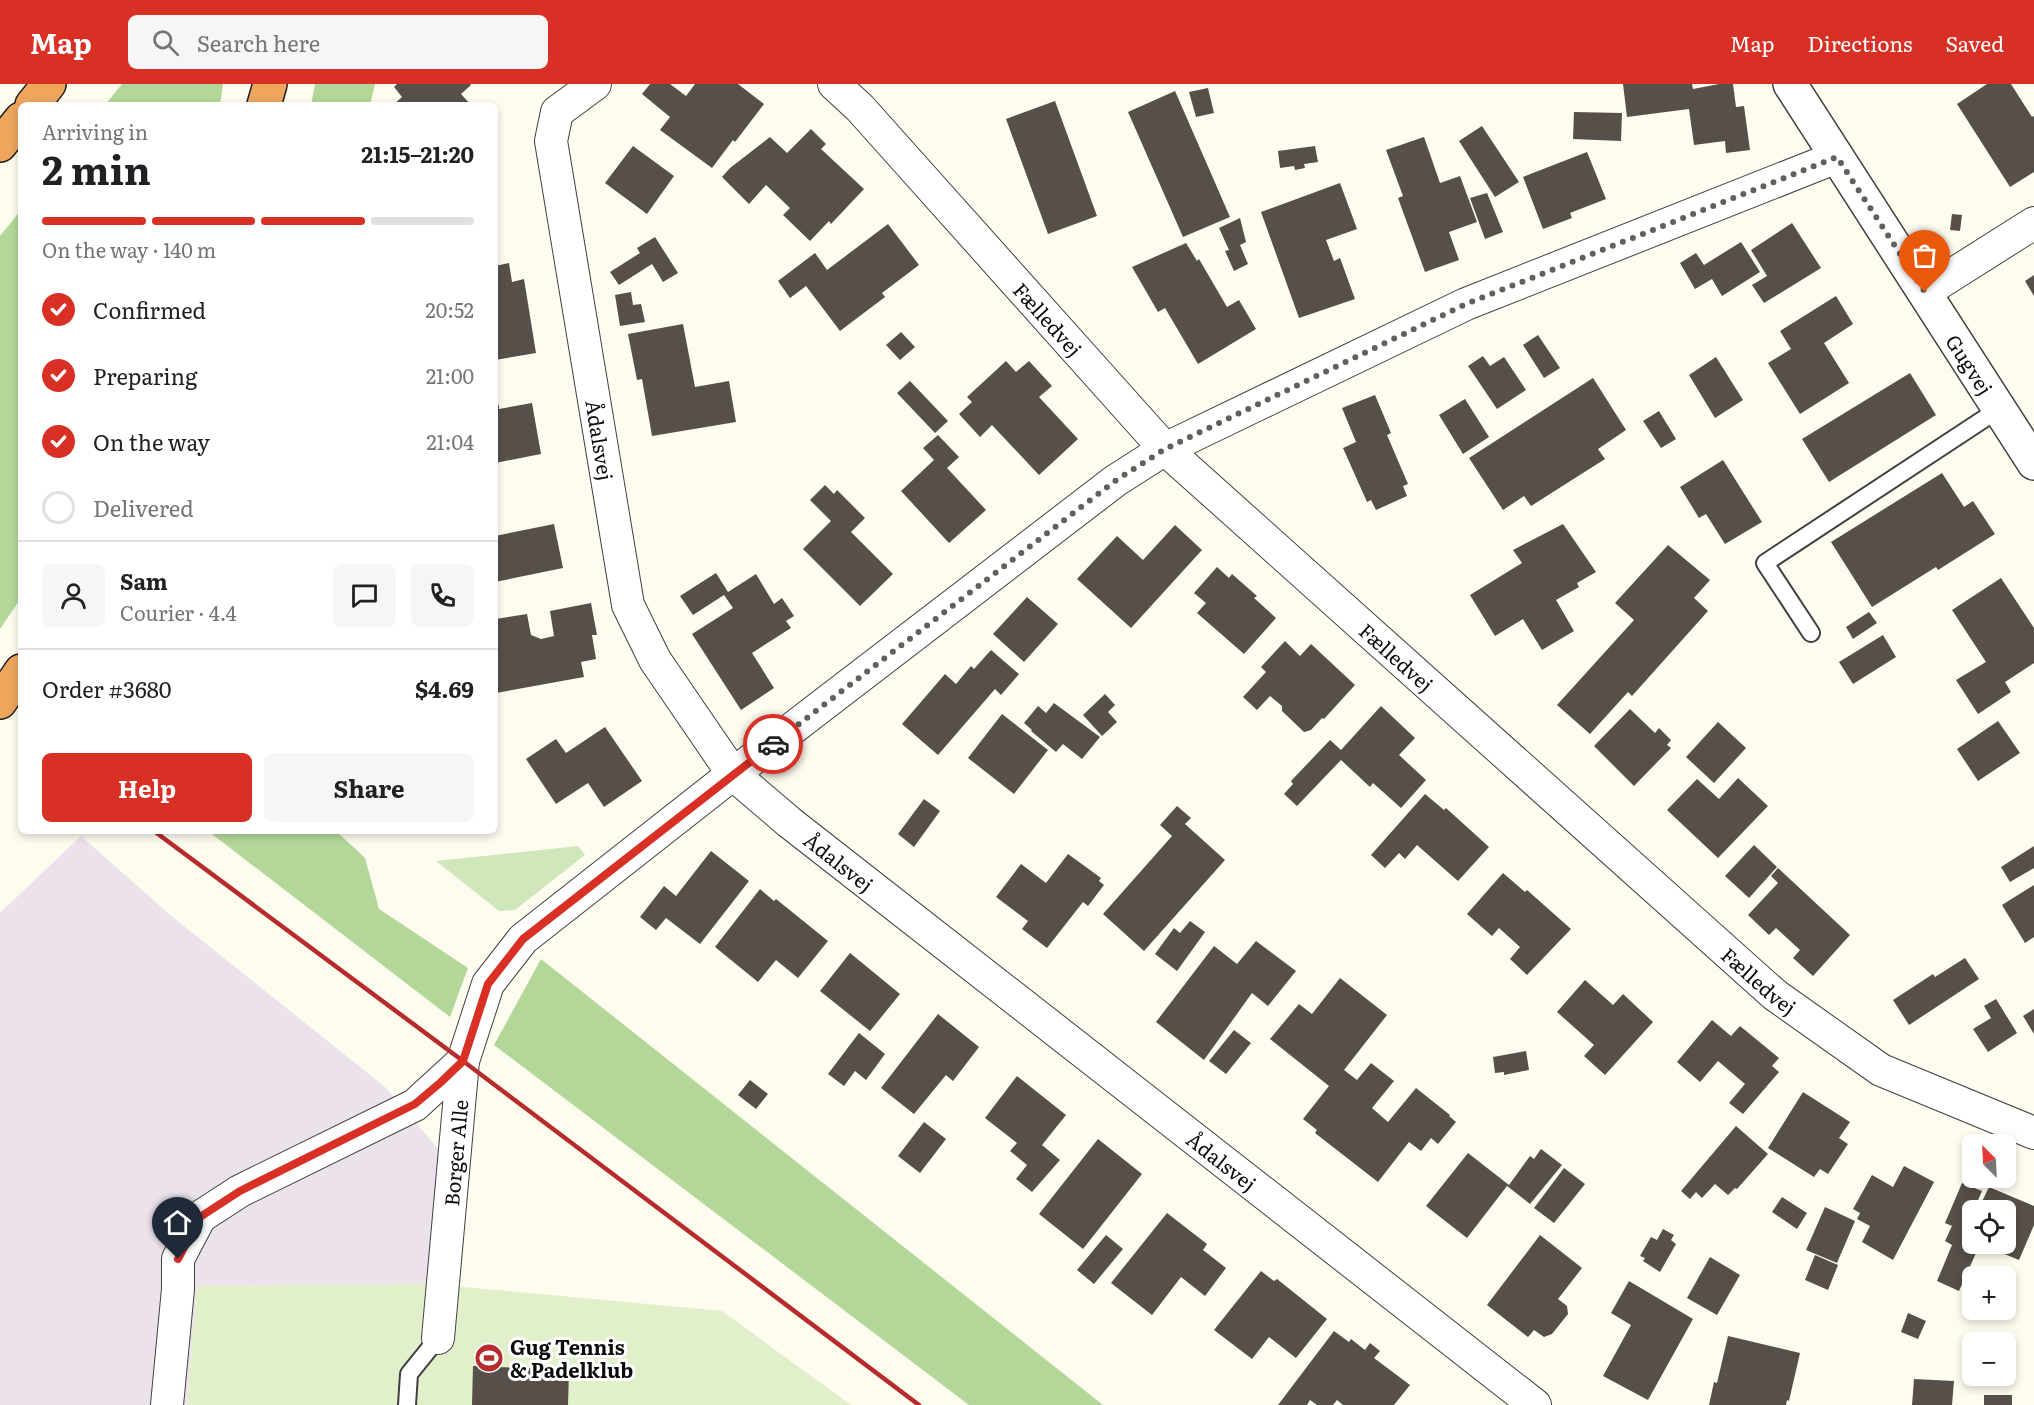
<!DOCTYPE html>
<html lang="en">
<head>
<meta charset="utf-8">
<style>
  body { margin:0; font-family:Literata,serif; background:#f6f6f6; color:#202124; height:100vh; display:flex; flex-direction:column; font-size:22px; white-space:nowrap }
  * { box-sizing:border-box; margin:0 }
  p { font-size:20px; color:#757577 }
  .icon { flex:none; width:33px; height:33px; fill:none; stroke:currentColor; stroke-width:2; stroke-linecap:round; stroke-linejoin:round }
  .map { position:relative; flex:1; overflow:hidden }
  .details { position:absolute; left:18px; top:18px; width:480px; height:732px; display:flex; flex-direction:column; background:#fff; border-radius:9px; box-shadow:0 3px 9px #0003 }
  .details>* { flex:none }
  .needle { width:39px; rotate:336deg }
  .fabs { position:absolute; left:1962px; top:1050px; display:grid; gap:12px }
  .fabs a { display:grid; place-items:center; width:54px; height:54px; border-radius:9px; background:#fff; box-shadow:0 3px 9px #0003; font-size:30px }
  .pin { position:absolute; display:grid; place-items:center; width:51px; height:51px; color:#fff; margin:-62px -26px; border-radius:50% 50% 50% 0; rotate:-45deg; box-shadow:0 0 6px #0007 }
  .pin .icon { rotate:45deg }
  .courier { position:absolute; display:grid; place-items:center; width:60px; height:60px; margin:-30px; border:4px solid #d93025; border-radius:50%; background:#fff; color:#222; box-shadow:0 2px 8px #0007 }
  .summary em { font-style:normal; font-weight:700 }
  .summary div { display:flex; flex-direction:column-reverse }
  .summary { display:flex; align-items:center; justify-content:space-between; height:102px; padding:0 24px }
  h1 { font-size:39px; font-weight:700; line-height:45px }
  .bar { display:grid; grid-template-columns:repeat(4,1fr); gap:9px 6px; align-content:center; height:72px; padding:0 24px }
  .bar i { height:8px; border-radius:4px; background:#e0e0e0 }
  .bar .current { background:#d93025 }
  .bar p { grid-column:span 4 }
  .line { display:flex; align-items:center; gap:15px; padding:0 24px; border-top:2px solid #e0e0e0 }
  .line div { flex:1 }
  .round { display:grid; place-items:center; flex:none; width:63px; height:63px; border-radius:9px; background:#f6f6f6 }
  ol { padding:0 24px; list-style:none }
  li { display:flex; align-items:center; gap:18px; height:66px }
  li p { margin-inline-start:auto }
  li .icon { padding:6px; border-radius:50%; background:#d93025; color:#fff; stroke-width:4 }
  li:last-child { color:#757577 }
  li i { width:33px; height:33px; border:3px solid #e0e0e0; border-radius:50% }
  .primary-button { display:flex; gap:12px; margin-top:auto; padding:12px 24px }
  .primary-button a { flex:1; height:69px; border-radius:9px; background:#d93025; color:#fff; font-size:24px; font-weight:700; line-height:69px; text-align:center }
  .primary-button a+a { background:#f6f6f6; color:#202124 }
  header { display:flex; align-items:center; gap:36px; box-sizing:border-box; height:84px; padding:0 30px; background:#d93025; color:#fff }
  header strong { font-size:28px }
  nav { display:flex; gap:33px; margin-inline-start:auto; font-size:21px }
  .search { width:420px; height:54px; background:#f6f6f6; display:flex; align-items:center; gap:15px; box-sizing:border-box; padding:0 21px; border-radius:9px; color:#757577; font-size:22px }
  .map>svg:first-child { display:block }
</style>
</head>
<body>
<header>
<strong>Map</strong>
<div class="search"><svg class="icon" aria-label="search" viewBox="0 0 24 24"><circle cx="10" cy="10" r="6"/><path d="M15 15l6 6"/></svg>Search here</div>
<nav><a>Map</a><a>Directions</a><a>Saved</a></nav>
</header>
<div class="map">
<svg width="2034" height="1321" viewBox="0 0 2034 1321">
  <rect width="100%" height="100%" fill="#fefcef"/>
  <polygon fill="#ebe2ec" points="81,752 169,830 385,1003 440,1067 432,1200 197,1202 187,1321 0,1321 0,829"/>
  <polygon fill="#cfe7ba" points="578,762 585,771 515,826 499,827 436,777"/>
  <g fill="#b3d799">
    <polygon points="122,0 223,0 220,21 105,21"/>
    <polygon points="315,0 375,0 370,21 311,21"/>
    <polygon points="21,126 21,514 0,545 0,152"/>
    <polygon points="208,747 336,747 365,774 379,825 468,884 450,933"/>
    <polygon points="541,875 1103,1321 969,1321 494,961"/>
  </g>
  <polygon fill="#e1efcb" points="432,1200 722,1227 851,1321 187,1321 197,1202"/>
  <g fill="#564f4a">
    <polygon points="397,0 470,0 471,1 461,10 471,21 393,21 402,13 394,3"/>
    <polygon points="650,0 670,0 686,12 695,0 738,0 764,20 735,58 733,56 712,84 660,46 670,33 642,10"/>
    <polygon points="1623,0 1692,0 1693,5 1719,0 1733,0 1736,23 1744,22 1750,66 1726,69 1725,57 1694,61 1689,25 1627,33"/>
    <polygon points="1987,0 2011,0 2032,33 2034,32 2034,88 2010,103 1957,20"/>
    <polygon points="1208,4 1214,29 1196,33 1189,8"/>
    <polygon points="1175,7 1230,133 1183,153 1128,28"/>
    <polygon points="1055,17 1097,132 1048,150 1006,35"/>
    <polygon points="1574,28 1622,29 1621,57 1573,55"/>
    <polygon points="1482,42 1519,98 1495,113 1459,57"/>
    <polygon points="811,45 826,60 821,65 864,105 831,140 829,137 810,157 783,131 790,124 766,101 749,120 722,93 730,84 770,53 787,69"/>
    <polygon points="1424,53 1440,99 1460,92 1477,138 1449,148 1459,176 1425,188 1398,114 1403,112 1386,66"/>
    <polygon points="633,62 674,92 647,130 605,99"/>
    <polygon points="1315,62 1318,78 1304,80 1305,84 1295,86 1294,82 1280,84 1278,67"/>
    <polygon points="1587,68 1606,115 1570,129 1572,134 1543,145 1523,93"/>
    <polygon points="1340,99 1357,145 1326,156 1334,177 1340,174 1355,215 1299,234 1261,128"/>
    <polygon points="1487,109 1503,148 1485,155 1470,114"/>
    <polygon points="1952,130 1962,131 1960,147 1950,146"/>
    <polygon points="1240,134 1246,158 1240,161 1248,180 1234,187 1225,167 1229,166 1219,144"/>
    <polygon points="1792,139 1821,184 1764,219 1752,201 1767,192 1751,166"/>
    <polygon points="888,140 919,181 882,209 885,213 840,247 806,202 790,214 778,197 815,169 827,186"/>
    <polygon points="655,153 678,189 663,198 652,180 619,201 610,188 640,169 637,164"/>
    <polygon points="1741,158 1760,188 1722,212 1712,195 1695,205 1680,179 1696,169 1704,181"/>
    <polygon points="1186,159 1197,177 1199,175 1227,223 1239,216 1256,245 1198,280 1165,224 1158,228 1132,183"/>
    <polygon points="509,179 512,198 524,195 536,269 495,276 495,182"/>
    <polygon points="2034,191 2034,212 2025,197"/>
    <polygon points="631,208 633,221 641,220 645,238 620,242 615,211"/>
    <polygon points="1836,212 1853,240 1824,259 1849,299 1800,330 1768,279 1791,265 1780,247"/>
    <polygon points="683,240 695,303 729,297 736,338 652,352 642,295 637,296 628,250"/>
    <polygon points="901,248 915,263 900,276 886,261"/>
    <polygon points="1538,251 1560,284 1544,294 1523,261"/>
    <polygon points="1483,272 1490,282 1504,273 1526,306 1497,325 1468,282"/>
    <polygon points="1716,273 1743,316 1715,334 1689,291"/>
    <polygon points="1006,277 1016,288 1029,277 1052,302 1039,313 1078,355 1039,391 992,341 980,353 959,330 972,318 967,313"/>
    <polygon points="1910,289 1936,331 1829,398 1802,355"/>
    <polygon points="1593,294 1626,346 1598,365 1605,375 1531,422 1524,412 1503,426 1469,374"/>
    <polygon points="910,297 948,337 935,349 897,309"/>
    <polygon points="1375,311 1391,349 1387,351 1408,400 1403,402 1407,412 1376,426 1371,416 1367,418 1343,364 1356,358 1342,324"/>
    <polygon points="1465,315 1489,353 1463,370 1439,331"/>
    <polygon points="532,319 541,370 495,379 495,322 499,321 499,325"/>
    <polygon points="1659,327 1676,355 1661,364 1643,337"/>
    <polygon points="938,351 959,373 947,384 986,426 949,459 901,407 934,376 923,364"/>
    <polygon points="1723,376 1762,438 1725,460 1706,430 1699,434 1680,403"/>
    <polygon points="1942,389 1964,423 1973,417 1995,450 1938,486 1936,483 1872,523 1831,458"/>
    <polygon points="825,401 834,410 837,406 865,434 851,448 893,490 860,522 803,465 831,437 810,416"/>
    <polygon points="554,440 563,484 495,498 495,452"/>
    <polygon points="1563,440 1596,488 1577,499 1579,503 1556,516 1574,547 1542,566 1523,535 1495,552 1470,511 1522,479 1513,466"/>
    <polygon points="1175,441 1202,466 1131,544 1077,495 1117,452 1143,476"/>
    <polygon points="1668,461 1710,496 1694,514 1708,527 1632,612 1628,608 1590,650 1557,621 1634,536 1615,519"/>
    <polygon points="1217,483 1229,494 1232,490 1257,512 1254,514 1276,534 1244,570 1197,529 1206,519 1194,509"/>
    <polygon points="716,489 728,508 756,490 774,520 782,514 794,532 786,537 791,544 752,569 774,604 741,626 692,550 733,524 724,511 693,531 680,512"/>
    <polygon points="2001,494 2034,544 2034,579 2005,598 2011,608 1978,630 1956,596 1986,578 1952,526"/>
    <polygon points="1027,513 1058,540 1024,578 993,550"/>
    <polygon points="591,519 597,551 592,551 596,575 581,578 584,593 496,609 495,535 527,530 531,551 541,555 554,552 550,527"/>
    <polygon points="1869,528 1877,539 1853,555 1846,543"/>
    <polygon points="1883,551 1896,573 1853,600 1839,578"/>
    <polygon points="1285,557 1300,572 1311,560 1355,601 1324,635 1322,634 1311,646 1304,648 1282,627 1282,622 1270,612 1257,626 1243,613 1266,588 1261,583"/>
    <polygon points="991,566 1019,590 1001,611 995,605 938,671 902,640 945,590 956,600 971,582 974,585"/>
    <polygon points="1105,610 1115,621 1108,628 1117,638 1102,652 1083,631"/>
    <polygon points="1054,619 1100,653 1082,675 1063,660 1056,668 1031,647 1032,646 1024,639 1038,622 1046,629"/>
    <polygon points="1381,622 1415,654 1399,671 1426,696 1401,724 1373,699 1370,703 1341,676 1297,722 1284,710 1293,700 1291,697 1330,656 1341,666"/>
    <polygon points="1630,625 1655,649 1659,644 1671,656 1667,661 1671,664 1634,702 1594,662"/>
    <polygon points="1002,630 1048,666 1014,710 968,674"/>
    <polygon points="1998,637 2020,669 1978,697 1957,665"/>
    <polygon points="1718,638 1746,664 1714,699 1686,673"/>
    <polygon points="605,643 642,697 604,723 588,699 556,720 526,675 556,655 566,669"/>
    <polygon points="1738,694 1768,722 1718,774 1667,726 1697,695 1719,715"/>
    <polygon points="1425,710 1444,726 1446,724 1489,763 1458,797 1417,761 1405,775 1399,769 1385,784 1371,771"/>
    <polygon points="924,715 940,727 914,763 898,750"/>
    <polygon points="1177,722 1191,734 1185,740 1225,776 1144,867 1103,830 1172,752 1160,741"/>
    <polygon points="1754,761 1777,783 1749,814 1725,792"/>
    <polygon points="2034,762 2034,784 2010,798 2001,783"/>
    <polygon points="711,767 749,797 700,860 666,834 656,846 640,833 664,802 676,812"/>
    <polygon points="1068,770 1101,794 1099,797 1104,801 1088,822 1083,818 1047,864 1022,845 1028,837 996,813 1021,780 1046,799"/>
    <polygon points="1778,784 1850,851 1813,892 1793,874 1800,866 1776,844 1769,851 1748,831 1778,799 1771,792"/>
    <polygon points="1503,789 1525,808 1527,806 1571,845 1527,891 1510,875 1520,863 1499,844 1492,852 1467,830"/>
    <polygon points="2034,801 2034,853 2025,859 2002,821"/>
    <polygon points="760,805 774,817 776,815 828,857 798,894 776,876 758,898 715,863"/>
    <polygon points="1190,837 1205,848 1177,887 1155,870 1174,844 1180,849"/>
    <polygon points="1256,857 1296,887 1268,922 1252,909 1204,976 1156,938 1214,862 1237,880"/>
    <polygon points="850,869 900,910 870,947 820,907"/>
    <polygon points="1965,874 1979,895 1909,941 1893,916 1933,890 1935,893"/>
    <polygon points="1340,894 1387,931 1344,986 1357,996 1371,979 1394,997 1372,1024 1388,1038 1416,1004 1450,1031 1449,1032 1456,1038 1438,1060 1431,1054 1421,1067 1409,1058 1378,1098 1315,1049 1317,1046 1303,1035 1329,1002 1270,955 1299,920 1312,930"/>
    <polygon points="1585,896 1613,921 1623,910 1653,938 1605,991 1584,972 1594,961 1557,928"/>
    <polygon points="1996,915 2017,949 1988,968 1973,945 1991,934 1984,922"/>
    <polygon points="2034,925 2034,950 2023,932"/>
    <polygon points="938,930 979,963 953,997 946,991 914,1030 881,1004"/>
    <polygon points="1712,936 1731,952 1740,942 1779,974 1772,982 1779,988 1743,1030 1729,1019 1745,1000 1718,977 1700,998 1677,978"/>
    <polygon points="1234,946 1251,959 1226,990 1209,977"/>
    <polygon points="859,949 885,970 866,996 855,987 844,1002 828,990"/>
    <polygon points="1526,967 1529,986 1504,991 1504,988 1495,989 1493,973"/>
    <polygon points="1017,992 1066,1031 1042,1061 1060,1076 1032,1108 1016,1095 1027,1081 1010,1067 1017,1059 985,1034"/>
    <polygon points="750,996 768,1010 756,1025 738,1011"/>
    <polygon points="1803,1008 1850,1038 1839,1054 1848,1060 1828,1090 1820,1085 1814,1093 1768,1064"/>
    <polygon points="924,1038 946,1055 920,1089 898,1072"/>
    <polygon points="1736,1042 1768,1070 1737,1105 1735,1104 1728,1111 1715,1100 1702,1114 1696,1108 1690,1115 1681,1107"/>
    <polygon points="1098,1055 1142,1090 1083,1165 1039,1130"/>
    <polygon points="1541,1065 1562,1081 1530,1120 1507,1102 1467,1154 1426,1122 1468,1069 1509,1101 1530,1072 1534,1075"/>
    <polygon points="1904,1082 1934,1098 1893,1176 1862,1158 1870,1142 1857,1135 1860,1129 1853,1125 1872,1091 1893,1103"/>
    <polygon points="1564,1084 1585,1100 1554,1139 1534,1124"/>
    <polygon points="1962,1099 1982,1107 1966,1144 1970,1146 1972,1140 1972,1160 1976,1160 1973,1167 1976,1169 1959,1207 1937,1197 1952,1161 1945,1157 1952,1142 1945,1139"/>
    <polygon points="1989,1103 2034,1122 2034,1141 2019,1176 1980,1160 2006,1160 2006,1126 1978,1126"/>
    <polygon points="1782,1113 1807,1129 1797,1145 1772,1128"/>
    <polygon points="1825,1123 1855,1137 1837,1179 1806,1166"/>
    <polygon points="1167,1129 1207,1160 1203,1166 1226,1184 1205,1212 1181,1193 1152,1231 1111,1199"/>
    <polygon points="1663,1145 1674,1151 1671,1156 1676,1160 1660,1188 1643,1177 1645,1174 1640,1172 1651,1153 1657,1156"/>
    <polygon points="1106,1151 1123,1165 1094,1200 1077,1186"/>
    <polygon points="1540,1151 1582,1184 1558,1215 1567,1222 1568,1230 1552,1250 1544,1253 1534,1246 1528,1253 1487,1221"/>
    <polygon points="1815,1171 1838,1181 1828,1206 1805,1196"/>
    <polygon points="1710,1173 1740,1191 1717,1231 1687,1214"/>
    <polygon points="1261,1187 1274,1197 1277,1195 1327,1235 1296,1274 1269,1253 1252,1275 1214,1246"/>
    <polygon points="1629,1197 1693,1235 1648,1316 1603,1292 1631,1241 1611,1229"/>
    <polygon points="1908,1229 1926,1237 1918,1255 1901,1248"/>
    <polygon points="1334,1247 1349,1258 1351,1255 1365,1266 1370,1259 1380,1267 1374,1274 1410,1301 1394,1321 1343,1321 1337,1316 1333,1321 1317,1321 1310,1316 1307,1321 1278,1321"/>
    <polygon points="1728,1252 1800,1269 1789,1317 1787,1316 1786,1321 1709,1321 1714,1298 1717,1299"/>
    <polygon points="473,1282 569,1286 568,1321 472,1321"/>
    <polygon points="1914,1295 1954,1297 1952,1321 1912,1321"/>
    <rect x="1984" y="1311" width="28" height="10"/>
  </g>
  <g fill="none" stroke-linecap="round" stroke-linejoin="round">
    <g stroke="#404040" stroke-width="20">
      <g id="service">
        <polyline points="1811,549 1765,479 1999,325"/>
        <polyline points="407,1321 409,1290 438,1254"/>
      </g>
    </g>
    <g stroke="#404040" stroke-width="34">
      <g id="minor">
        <path id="s1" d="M595,0L557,28L551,57L628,521L655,576L733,690L789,738L1535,1321"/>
        <path id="s2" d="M834,0L860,24L1165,365L1775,911L1881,986L2034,1049"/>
        <polyline points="1925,208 2034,139"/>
        <path id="s3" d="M438,1254L463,977L488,900L523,855L733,690L1115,397L1165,365L1466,220L1837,73"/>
        <polyline points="167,1321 178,1205 178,1175 200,1133 240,1107 415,1021 463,977"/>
      </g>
    </g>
    <g stroke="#404040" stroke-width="36">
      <g id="tertiary">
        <path id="s4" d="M1790,0L2034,379"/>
      </g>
    </g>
    <g stroke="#1e1e1e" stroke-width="36">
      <g id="motorway">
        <polyline points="32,21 49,0"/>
        <polyline points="264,21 270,0"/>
        <polyline points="0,61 21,35"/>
        <polyline points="0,618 21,587"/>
      </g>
    </g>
    <use href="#service" stroke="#fff" stroke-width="16"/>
    <use href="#minor" stroke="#fff" stroke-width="32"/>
    <use href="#tertiary" stroke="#fff" stroke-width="33"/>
    <use href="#motorway" stroke="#eea65d" stroke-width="33"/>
    <polyline stroke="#b82b2c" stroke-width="4.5" points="154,747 463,977 919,1321"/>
  </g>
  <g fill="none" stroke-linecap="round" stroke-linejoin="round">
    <polyline stroke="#61615c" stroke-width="6" stroke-dasharray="0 10.8" points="773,660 1115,397 1165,365 1466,220 1837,73 1925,208"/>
    <polyline stroke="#d93025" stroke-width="8" points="178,1175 200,1133 240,1107 415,1020 440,999 463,977 488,900 523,855 773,660"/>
  </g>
  <defs>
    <g id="stadium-disc" transform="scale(1.5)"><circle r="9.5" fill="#b82b2c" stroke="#fff"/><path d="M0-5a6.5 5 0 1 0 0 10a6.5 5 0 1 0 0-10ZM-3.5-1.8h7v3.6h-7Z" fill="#fff"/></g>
  </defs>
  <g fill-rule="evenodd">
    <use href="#stadium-disc" x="489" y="1274"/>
  </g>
  <g text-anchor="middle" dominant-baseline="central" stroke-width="6" stroke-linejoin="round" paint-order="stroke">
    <g font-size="20" fill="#0d0d0d" stroke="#fff">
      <text stroke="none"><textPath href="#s2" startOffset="318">Fælledvej</textPath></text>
      <text stroke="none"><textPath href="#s4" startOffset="333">Gugvej</textPath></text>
      <text stroke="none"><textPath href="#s1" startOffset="380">Ådalsvej</textPath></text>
      <text stroke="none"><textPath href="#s2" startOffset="804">Fælledvej</textPath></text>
      <text stroke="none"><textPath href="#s1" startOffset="884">Ådalsvej</textPath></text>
      <text stroke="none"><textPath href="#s2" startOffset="1290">Fælledvej</textPath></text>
      <text stroke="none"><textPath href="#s3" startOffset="186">Borger Alle</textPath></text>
      <text stroke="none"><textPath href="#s1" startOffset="1370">Ådalsvej</textPath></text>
    </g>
    <g font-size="20" font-weight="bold" fill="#0d0d0d" stroke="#fff" text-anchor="start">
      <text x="510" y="1262">Gug Tennis<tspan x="510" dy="23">&amp; Padelklub</tspan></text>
    </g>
  </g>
</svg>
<div class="fabs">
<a><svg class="needle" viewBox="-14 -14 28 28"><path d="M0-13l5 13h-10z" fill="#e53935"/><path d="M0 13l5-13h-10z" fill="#757577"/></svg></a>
<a><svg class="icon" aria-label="locate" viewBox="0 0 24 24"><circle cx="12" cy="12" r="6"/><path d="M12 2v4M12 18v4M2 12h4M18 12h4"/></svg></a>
<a>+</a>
<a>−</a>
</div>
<div class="pin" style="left:1925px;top:208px;background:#ea580c"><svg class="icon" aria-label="bag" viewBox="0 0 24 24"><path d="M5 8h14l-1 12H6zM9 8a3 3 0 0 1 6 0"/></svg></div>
<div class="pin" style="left:178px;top:1175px;background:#1f2937"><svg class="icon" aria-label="home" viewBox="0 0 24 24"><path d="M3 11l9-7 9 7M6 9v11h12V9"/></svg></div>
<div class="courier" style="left:773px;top:660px"><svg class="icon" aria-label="car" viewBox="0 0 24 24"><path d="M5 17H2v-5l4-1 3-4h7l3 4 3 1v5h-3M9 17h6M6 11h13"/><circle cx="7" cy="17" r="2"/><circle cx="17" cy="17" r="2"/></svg></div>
<section class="details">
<div class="summary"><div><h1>2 min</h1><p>Arriving in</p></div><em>21:15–21:20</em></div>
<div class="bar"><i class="current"></i><i class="current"></i><i class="current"></i><i></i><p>On the way · 140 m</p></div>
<ol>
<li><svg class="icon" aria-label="check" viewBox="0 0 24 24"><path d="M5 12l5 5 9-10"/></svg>Confirmed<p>20:52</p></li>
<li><svg class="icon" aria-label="check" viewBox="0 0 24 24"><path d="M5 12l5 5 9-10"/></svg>Preparing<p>21:00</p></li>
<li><svg class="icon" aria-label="check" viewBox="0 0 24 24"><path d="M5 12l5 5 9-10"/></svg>On the way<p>21:04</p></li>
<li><i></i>Delivered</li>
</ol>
<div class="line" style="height:108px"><a class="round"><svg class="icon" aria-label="person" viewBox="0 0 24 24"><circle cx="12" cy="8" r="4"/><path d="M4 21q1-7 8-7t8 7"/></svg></a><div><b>Sam</b><p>Courier · 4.4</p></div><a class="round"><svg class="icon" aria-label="chat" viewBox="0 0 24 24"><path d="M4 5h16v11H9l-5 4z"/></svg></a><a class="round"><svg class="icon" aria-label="phone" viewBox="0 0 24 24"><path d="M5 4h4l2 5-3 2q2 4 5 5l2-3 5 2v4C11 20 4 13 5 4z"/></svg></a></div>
<div class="line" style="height:78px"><div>Order #3680</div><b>$4.69</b></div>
<div class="primary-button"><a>Help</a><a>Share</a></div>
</section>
</div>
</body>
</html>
